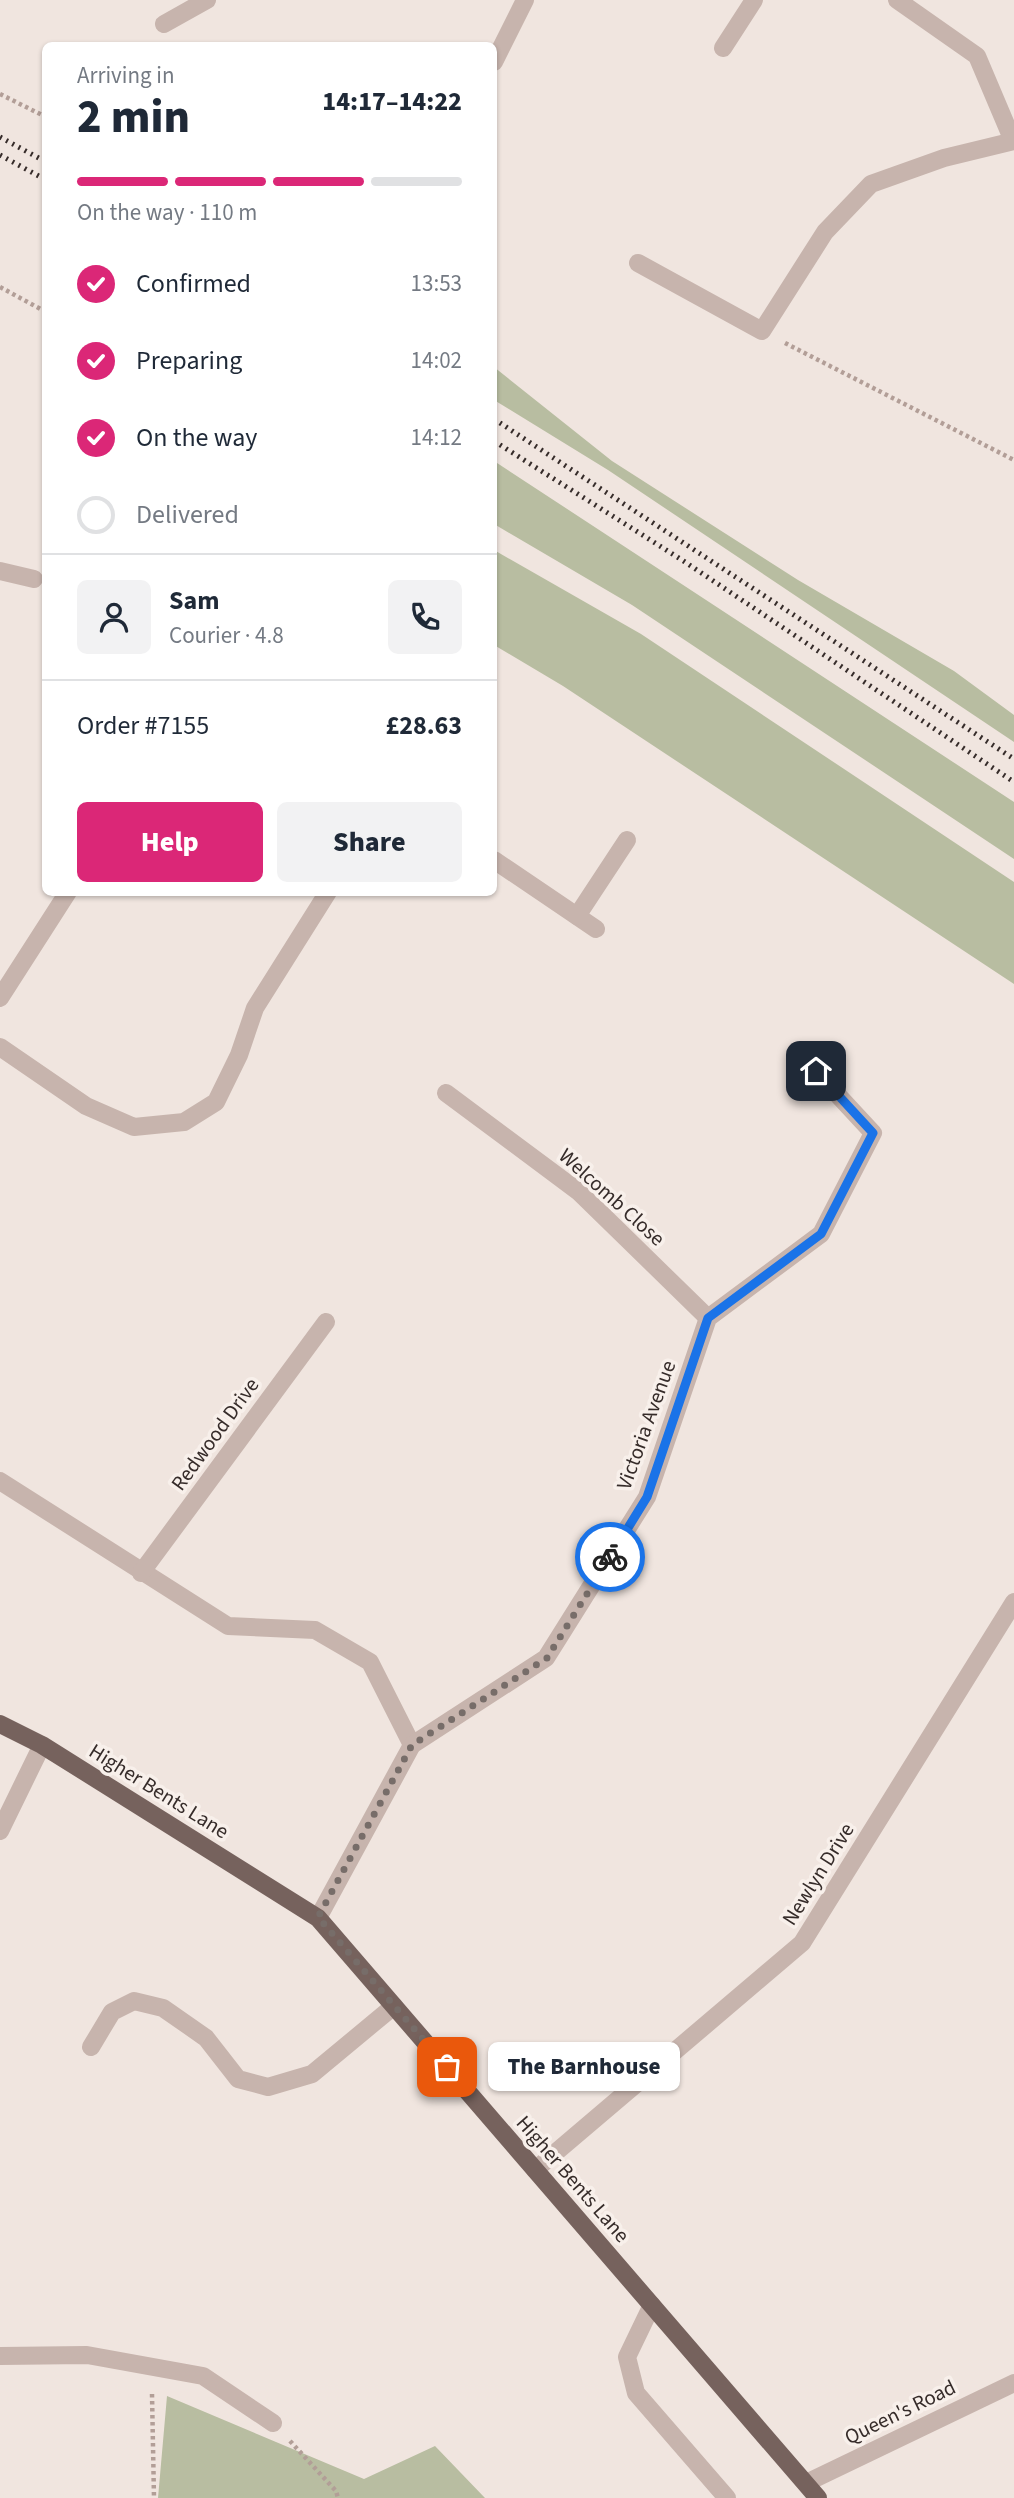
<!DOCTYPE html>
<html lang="en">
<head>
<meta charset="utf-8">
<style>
  body { margin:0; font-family:"Source Sans 3",sans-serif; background:#f2f2f3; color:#1f2937; height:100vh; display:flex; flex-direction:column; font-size:26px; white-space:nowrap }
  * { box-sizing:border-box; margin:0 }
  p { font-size:23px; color:#747a83 }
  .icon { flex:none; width:38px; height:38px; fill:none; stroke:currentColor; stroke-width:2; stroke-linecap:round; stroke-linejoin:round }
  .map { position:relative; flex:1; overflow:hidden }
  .details { position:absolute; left:42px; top:42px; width:455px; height:854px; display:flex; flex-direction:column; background:#fff; border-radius:10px; box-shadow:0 2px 5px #0004 }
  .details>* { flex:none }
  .pin { position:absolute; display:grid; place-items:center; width:60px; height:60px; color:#fff; margin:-30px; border-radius:14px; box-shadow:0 4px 10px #0006 }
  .courier { position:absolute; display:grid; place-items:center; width:70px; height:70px; margin:-35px; border:5px solid #1a73e8; border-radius:50%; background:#fff; color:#222; box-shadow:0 2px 9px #0007 }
  .bubble { position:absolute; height:49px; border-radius:10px; background:#fff; box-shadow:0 2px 5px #0004; font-size:23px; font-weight:800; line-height:49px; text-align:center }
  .overview em { font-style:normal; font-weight:800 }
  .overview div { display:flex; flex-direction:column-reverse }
  .overview { display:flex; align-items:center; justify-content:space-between; height:119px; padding:0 35px }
  h1 { font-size:46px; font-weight:800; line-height:52px }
  .bar { display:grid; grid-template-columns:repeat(4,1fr); gap:10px 7px; align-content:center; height:84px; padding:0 35px }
  .bar i { height:9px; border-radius:5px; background:#e0e1e3 }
  .bar .selected { background:#db2777 }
  .bar p { grid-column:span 4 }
  .line { display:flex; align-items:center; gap:18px; padding:0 35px; border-top:2px solid #e0e1e3 }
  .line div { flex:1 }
  .round { display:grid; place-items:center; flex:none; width:74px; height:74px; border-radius:10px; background:#f2f2f3 }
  ol { padding:0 35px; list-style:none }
  li { display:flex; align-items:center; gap:21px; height:77px }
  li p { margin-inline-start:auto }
  li .icon { padding:7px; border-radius:50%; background:#db2777; color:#fff; stroke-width:4 }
  li:last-child { color:#747a83 }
  li i { width:38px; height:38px; border:4px solid #e0e1e3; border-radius:50% }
  .button { display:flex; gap:14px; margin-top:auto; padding:14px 35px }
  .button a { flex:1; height:80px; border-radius:10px; background:#db2777; color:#fff; font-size:28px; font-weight:800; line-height:80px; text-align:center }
  .button a+a { background:#f2f2f3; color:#1f2937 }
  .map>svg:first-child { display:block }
</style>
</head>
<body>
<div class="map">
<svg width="1014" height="2498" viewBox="0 0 1014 2498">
  <rect width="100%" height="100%" fill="#f0e5df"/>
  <g fill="#b8bda1">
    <polygon points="494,367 612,461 798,580 954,671 1014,715 1014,742 608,470 494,400"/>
    <polygon points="494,461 1014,802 1014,859 632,605 494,524"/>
    <polygon points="494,550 641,634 1014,882 1014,984 563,686 494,645"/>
    <polygon points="167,2396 364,2479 435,2446 485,2498 158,2498"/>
  </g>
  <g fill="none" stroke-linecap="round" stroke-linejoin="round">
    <g stroke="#b29e97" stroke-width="4.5" stroke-dasharray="3.5 3.5" stroke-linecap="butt">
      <polyline points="0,94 46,117"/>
      <polyline points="0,287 46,312"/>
      <polyline points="785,343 1014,460"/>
      <polyline points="152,2394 154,2498"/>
      <polyline points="290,2441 336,2491 338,2498"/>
    </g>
    <g stroke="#c7b4ad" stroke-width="18">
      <polyline points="897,0 977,56 1013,141"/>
      <polyline points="164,24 207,0"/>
      <polyline points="723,48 754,0"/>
      <polyline points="494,62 525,0"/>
      <polyline points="638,263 762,331 825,232 871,184 944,158 1014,141"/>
      <polyline points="0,571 34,579"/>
      <polyline points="494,860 596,929"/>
      <polyline points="577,916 627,840"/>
      <polyline points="0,998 68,892"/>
      <polyline points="0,1047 86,1106 134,1127 184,1122 216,1102 239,1055 255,1008 328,892"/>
      <polyline points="446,1093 579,1192 708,1318"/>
      <polyline points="0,1481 228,1626 315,1630 370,1662 412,1745"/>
      <polyline points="141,1573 326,1322"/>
      <polyline points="0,1831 42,1745"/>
      <polyline points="318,1918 412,1745 546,1658 647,1497 708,1318 821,1234 873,1133 797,1051"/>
      <polyline points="91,2047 112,2012 134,2001 163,2008 206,2038 238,2079 268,2087 312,2074 394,2006"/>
      <polyline points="535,2170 802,1943 1014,1602"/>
      <polyline points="652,2305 627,2357 636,2393 727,2498"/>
      <polyline points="0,2356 87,2355 203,2376 273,2423"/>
      <polyline points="806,2483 1014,2383"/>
    </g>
    <polyline stroke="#76625d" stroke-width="18" points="0,1724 42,1745 318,1918 818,2498"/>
    <g stroke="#362c2a" stroke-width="5" stroke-dasharray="2 5" stroke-linecap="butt">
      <polyline points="0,137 46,162"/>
      <polyline points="0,155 46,180"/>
      <polyline points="494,419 1014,759"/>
      <polyline points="494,441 682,560 1014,782"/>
    </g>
  </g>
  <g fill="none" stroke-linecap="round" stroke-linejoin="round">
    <polyline stroke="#776d69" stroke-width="7" stroke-dasharray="0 12.6" points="447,2067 318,1917 412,1745 547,1658 610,1557"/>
    <polyline stroke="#1a73e8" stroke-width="9" points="610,1557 647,1497 708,1318 821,1234 873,1133 816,1071"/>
  </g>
  <g text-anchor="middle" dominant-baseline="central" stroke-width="7" stroke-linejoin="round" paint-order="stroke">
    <g font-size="21" fill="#362c2a" stroke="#f8f0eb">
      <text transform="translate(612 1197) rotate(42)">Welcomb Close</text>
      <text transform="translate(646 1425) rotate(-70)">Victoria Avenue</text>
      <text transform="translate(215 1434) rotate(-54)">Redwood Drive</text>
      <text transform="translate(159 1791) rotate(32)">Higher Bents Lane</text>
      <text transform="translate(818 1874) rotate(-58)">Newlyn Drive</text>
      <text transform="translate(573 2179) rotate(49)">Higher Bents Lane</text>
      <text transform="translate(900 2412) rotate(-26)">Queen's Road</text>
    </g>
  </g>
</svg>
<div class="pin" style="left:447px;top:2067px;background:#ea580c"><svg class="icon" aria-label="bag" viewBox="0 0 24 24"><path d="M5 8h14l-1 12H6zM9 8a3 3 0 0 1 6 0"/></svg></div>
<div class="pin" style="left:816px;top:1071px;background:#1f2937"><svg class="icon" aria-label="home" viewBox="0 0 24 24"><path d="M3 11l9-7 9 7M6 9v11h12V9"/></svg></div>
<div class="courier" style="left:610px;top:1557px"><svg class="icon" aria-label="bike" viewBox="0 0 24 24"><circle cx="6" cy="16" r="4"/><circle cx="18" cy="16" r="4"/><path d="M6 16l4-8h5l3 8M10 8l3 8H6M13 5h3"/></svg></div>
<div class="bubble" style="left:488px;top:2042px;width:192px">The Barnhouse</div>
<section class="details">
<div class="overview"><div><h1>2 min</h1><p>Arriving in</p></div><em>14:17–14:22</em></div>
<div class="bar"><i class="selected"></i><i class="selected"></i><i class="selected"></i><i></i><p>On the way · 110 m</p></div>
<ol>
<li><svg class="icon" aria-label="check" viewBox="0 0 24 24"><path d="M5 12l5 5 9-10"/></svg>Confirmed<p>13:53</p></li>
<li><svg class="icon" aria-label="check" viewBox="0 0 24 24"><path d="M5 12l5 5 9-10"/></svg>Preparing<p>14:02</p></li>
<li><svg class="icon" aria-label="check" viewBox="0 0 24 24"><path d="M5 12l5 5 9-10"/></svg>On the way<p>14:12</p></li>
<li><i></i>Delivered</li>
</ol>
<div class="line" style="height:126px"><a class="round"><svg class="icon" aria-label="person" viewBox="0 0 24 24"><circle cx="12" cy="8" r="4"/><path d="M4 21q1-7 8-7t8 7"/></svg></a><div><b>Sam</b><p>Courier · 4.8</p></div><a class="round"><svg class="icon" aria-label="phone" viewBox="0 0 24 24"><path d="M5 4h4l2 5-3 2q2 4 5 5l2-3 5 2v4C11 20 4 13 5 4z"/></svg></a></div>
<div class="line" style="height:91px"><div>Order #7155</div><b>£28.63</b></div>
<div class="button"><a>Help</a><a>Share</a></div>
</section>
</div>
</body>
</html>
